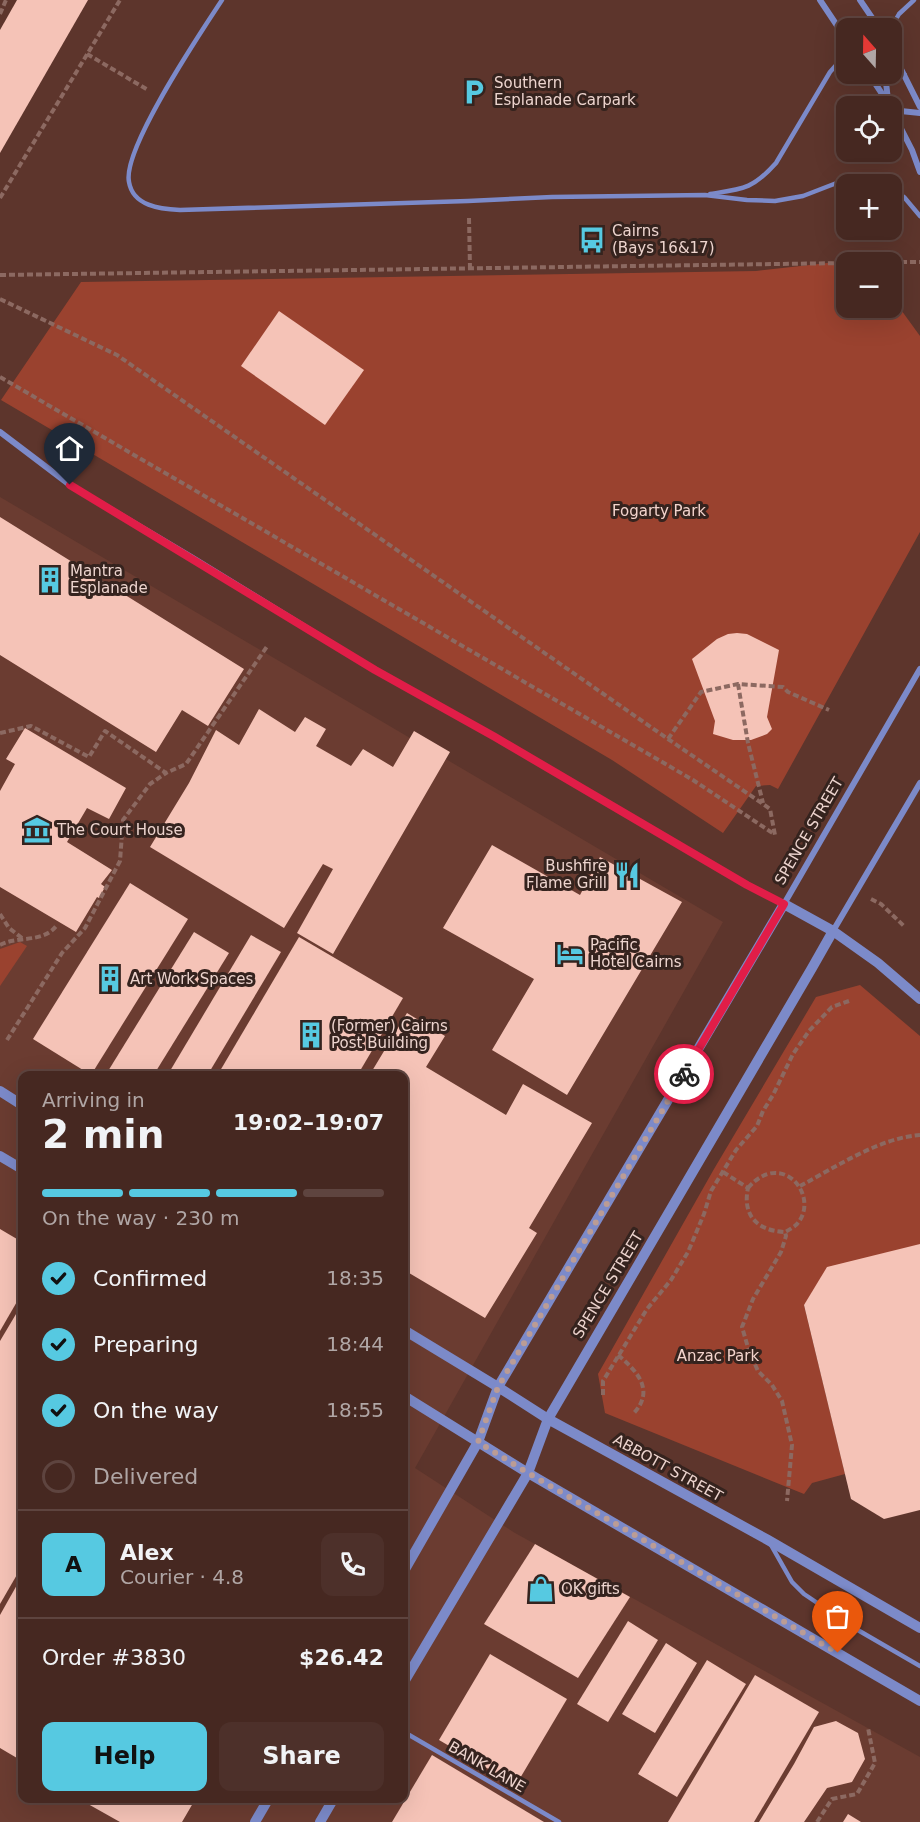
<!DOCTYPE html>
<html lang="en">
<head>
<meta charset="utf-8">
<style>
  body { margin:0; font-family:"DejaVu Sans",sans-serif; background:#4d302a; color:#f1f3f6; height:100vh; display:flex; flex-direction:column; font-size:22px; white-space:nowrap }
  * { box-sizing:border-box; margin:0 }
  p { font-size:20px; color:#b0a6a5 }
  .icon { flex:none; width:33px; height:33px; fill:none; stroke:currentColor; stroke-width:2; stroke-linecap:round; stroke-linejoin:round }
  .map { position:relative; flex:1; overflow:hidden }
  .sheet { position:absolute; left:18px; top:1071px; width:390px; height:732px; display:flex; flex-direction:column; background:#462821; border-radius:12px; box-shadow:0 6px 24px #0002,0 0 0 2px #5e443f }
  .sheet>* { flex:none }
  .needle { width:39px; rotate:340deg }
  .fabs { position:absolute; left:836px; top:18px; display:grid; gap:12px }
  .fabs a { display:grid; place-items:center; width:66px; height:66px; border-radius:12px; background:#462821; box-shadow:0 6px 24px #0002,0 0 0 2px #5e443f; font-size:30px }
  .pin { position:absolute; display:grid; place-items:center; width:51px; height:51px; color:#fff; margin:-62px -26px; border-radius:50% 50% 50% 0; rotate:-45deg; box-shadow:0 0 6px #0007 }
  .pin .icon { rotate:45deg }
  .courier { position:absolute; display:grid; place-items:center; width:60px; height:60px; margin:-30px; border:4px solid #e11d48; border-radius:50%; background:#fff; color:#222; box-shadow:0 2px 8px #0007 }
  .overview em { font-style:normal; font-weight:600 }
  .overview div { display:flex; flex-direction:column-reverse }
  .overview { display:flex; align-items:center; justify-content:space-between; height:102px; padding:0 24px }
  h1 { font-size:39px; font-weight:600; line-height:45px }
  .bar { display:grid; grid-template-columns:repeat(4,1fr); gap:9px 6px; align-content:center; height:72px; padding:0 24px }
  .bar i { height:8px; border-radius:4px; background:#5e443f }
  .bar .selected { background:#56c9e1 }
  .bar p { grid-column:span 4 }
  .line { display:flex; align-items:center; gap:15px; padding:0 24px; border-top:2px solid #5e443f }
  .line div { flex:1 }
  .round { display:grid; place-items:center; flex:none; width:63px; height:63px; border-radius:12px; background:#4d302a }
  ol { padding:0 24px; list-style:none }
  li { display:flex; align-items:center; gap:18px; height:66px }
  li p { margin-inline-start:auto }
  li .icon { padding:6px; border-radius:50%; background:#56c9e1; color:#111; stroke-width:4 }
  li:last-child { color:#b0a6a5 }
  li i { width:33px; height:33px; border:3px solid #5e443f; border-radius:50% }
  .cta { display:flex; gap:12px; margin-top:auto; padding:12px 24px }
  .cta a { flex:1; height:69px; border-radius:12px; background:#56c9e1; color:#111; font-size:24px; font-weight:600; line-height:69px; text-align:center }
  .cta a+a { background:#4d302a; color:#f1f3f6 }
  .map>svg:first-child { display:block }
</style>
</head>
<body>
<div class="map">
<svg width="920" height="1822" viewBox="0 0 920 1822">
  <rect width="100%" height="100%" fill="#5d352c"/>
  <path fill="#6b3c31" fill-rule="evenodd" d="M0,497L723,922L415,1468L515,1533L920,1757V1822H0ZM22,1076H404V1798H22Z"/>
  <g fill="#9a422f">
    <polygon points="864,259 867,262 846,262 846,308 891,308 891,296 920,336 920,532 778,789 770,785 756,786 723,833 612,760 1,400 81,282 756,271"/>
    <polygon points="20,942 27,946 0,986 0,949"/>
    <polygon points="860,985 920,1036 920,1244 804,1305 845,1474 812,1483 804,1494 605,1413 598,1374 714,1169 816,997"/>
  </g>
  <g fill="#f5c3b7">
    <polygon points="17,0 88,0 0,153 0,30"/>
    <polygon points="279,311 364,370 325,425 241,366"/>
    <polygon points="0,517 244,669 208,726 182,710 156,752 0,655"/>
    <polygon points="737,633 747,634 779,650 767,717 772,729 767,734 751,740 733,740 713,734 715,721 692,659 717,639 728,634"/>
    <polygon points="259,709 295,732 305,717 326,729 316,746 351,766 363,749 393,767 414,731 450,752 333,954 297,933 333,869 323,864 284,928 150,847 189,783 216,730 239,745"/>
    <polygon points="25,728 126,788 109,819 87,808 67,842 112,870 101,884 105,887 99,898 97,897 76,932 0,887 0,791 15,764 6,759"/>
    <polygon points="492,845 580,895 600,857 682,902 567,1095 492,1050 534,979 443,928"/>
    <polygon points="130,883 188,919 91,1075 33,1039"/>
    <polygon points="194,932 229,953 153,1076 105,1076"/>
    <polygon points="251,935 281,952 207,1076 167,1076"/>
    <polygon points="299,937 403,998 357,1076 217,1076"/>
    <polygon points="407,1013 445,1036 426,1067 506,1115 523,1084 592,1123 529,1228 537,1233 485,1318 404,1270 404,1076 369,1076"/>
    <polygon points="0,1229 22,1242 22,1293 0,1331"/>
    <polygon points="920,1244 920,1510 884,1519 851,1499 804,1305 827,1267"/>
    <polygon points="22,1304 22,1566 0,1604 0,1341"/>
    <polygon points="535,1544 630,1597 578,1678 484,1624"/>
    <polygon points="22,1576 22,1761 0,1748 0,1615"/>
    <polygon points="628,1621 658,1640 608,1722 577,1704"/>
    <polygon points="666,1643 697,1663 655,1733 622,1714"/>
    <polygon points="490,1654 567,1699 516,1785 439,1740"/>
    <polygon points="707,1660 746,1684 677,1797 638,1774"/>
    <polygon points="755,1675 819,1712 754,1822 668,1822"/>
    <polygon points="836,1721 858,1733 865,1759 852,1782 827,1788 804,1822 759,1822 794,1764 814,1727"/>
    <polygon points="432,1755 544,1822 392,1822"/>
    <polygon points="85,1798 196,1798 182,1822 120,1822 88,1804 90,1801"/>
    <polygon points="848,1814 861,1822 843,1822"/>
  </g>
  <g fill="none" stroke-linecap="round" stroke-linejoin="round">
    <g stroke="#8c6961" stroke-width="4" stroke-dasharray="6 3" stroke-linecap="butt">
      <polyline points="0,14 6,0"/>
      <polyline points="87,54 148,90"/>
      <polyline points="0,198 120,0"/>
      <polyline points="469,218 470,268"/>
      <polyline points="865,262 920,262"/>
      <polyline points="0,275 846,263"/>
      <polyline points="0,299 117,355 668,739 763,804 770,809 775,835"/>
      <polyline points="0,377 693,780 774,834"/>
      <polyline points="738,684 748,743 763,803"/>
      <polyline points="0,733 31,726 89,757 105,731 166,773 186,764 268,645"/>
      <polyline points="668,739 701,692 738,684 783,687 788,692 829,710"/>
      <polyline points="871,899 881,904 905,927"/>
      <polyline points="0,914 9,928 22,938"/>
      <path d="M0,945C19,935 43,944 57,925"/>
      <polyline points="7,1040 62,953 85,928 120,861 123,820 150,784 166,773"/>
      <polyline points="217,1076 219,1072"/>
      <path d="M723,1172L748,1188C742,1216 758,1231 785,1232L786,1236L781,1252L753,1299L742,1327L749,1351L758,1371L772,1385L782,1401L792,1445L787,1501"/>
      <path d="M800,1186C836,1167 879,1138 920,1135"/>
      <path d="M748,1188C782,1148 821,1197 797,1224C794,1227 789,1230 785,1232"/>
      <path d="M618,1355C637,1371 655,1390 634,1413"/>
      <polyline points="603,1395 603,1381 647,1309 671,1280 688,1252 704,1214 711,1191 736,1150 757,1126 763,1111 773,1095 793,1054 809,1031 832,1007 849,1001"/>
      <polyline points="817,1822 832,1799 857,1794 875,1763 868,1728"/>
    </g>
    <g stroke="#7c8ac9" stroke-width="4.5">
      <path d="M222,0C201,32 122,149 129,182C133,206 160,209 180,210L468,201L552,197L705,195L747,200L775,201L803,196L847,179L868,180L885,184"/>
      <polyline points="891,28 899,14 914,0"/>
      <polyline points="891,188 904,197 920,216"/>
      <path d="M710,194C743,189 753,189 776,163L830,72L838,63L846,59"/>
      <polyline points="771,1545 792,1582 804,1594 856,1629 920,1666"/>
      <polyline points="404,1732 559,1822"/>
    </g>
    <g stroke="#7c8ac9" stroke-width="6">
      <polyline points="820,0 846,39"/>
      <polyline points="860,0 879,28"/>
      <polyline points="891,49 920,107"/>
      <polyline points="891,69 904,75"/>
      <polyline points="869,74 890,106"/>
      <polyline points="885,74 888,100"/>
      <polyline points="891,109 912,150 920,172"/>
      <polyline points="891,110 920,113"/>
      <polyline points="0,432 70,485 193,558 375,670 495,737 747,885 784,904 920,669"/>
      <polyline points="833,931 920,783"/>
    </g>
    <g stroke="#7c8ac9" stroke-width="10">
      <polyline points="0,1091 22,1105"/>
      <polyline points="0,1156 22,1169"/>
      <polyline points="404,1330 498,1387 548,1419 768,1540 920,1628"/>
      <polyline points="404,1396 528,1473 920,1701"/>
      <polyline points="404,1571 478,1442 498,1387 784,904 833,931 878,963 920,999"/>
      <polyline points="404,1682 528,1473 548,1419 812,968 833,931"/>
      <polyline points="255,1822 269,1798"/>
      <polyline points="320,1822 334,1798"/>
    </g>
  </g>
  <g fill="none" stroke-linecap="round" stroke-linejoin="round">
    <polyline stroke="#bb9c95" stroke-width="6" stroke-dasharray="0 10.8" points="684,1074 498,1387 478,1442 528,1473 838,1653"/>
    <polyline stroke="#e11d48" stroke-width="8" points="70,485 375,670 495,737 747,885 784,904 684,1074"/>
  </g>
  <defs>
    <g id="parking-bare" transform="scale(2.07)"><path d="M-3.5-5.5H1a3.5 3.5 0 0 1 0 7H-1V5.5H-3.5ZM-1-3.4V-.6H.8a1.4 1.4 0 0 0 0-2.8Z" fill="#56c9e1" stroke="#35231e" stroke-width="2.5" paint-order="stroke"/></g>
    <g id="bus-bare" transform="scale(2.07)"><path d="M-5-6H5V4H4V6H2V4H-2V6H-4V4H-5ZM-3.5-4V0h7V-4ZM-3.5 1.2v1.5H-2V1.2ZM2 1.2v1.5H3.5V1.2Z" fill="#56c9e1" stroke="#35231e" stroke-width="2.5" paint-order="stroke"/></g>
    <g id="building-bare" transform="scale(2.07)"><path d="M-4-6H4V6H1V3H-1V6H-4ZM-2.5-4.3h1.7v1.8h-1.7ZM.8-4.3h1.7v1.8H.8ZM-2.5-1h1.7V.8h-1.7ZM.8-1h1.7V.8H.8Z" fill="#56c9e1" stroke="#35231e" stroke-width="2.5" paint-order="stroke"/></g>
    <g id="museum-bare" transform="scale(2.07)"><path d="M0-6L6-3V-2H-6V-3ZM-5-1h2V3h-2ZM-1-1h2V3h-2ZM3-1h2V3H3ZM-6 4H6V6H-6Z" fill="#56c9e1" stroke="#35231e" stroke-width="2.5" paint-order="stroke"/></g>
    <g id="restaurant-bare" transform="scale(2.07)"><path d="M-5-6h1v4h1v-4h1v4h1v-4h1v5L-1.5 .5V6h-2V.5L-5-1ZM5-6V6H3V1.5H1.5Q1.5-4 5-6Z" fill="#56c9e1" stroke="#35231e" stroke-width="2.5" paint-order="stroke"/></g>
    <g id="hotel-bare" transform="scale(2.07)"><path d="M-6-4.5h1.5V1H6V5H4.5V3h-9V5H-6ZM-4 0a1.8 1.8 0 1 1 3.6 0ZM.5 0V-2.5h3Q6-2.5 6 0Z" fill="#56c9e1" stroke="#35231e" stroke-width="2.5" paint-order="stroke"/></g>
    <g id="shop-bare" transform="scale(2.07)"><path d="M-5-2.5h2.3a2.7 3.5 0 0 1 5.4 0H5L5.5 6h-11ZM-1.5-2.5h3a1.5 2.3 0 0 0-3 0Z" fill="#56c9e1" stroke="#35231e" stroke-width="2.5" paint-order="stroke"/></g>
  </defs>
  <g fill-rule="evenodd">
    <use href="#parking-bare" x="474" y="92"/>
    <use href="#bus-bare" x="592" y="240"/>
    <use href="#building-bare" x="50" y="580"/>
    <use href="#museum-bare" x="37" y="830"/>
    <use href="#restaurant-bare" x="627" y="875"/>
    <use href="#hotel-bare" x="570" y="954"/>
    <use href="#building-bare" x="110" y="979"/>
    <use href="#building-bare" x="311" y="1035"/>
    <use href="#shop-bare" x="541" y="1589"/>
  </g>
  <g text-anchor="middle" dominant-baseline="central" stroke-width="6" stroke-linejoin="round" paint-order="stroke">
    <g font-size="15" fill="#edd4ce" stroke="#35231e" text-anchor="start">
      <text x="494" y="83">Southern<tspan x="494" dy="17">Esplanade Carpark</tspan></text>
      <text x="612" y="231">Cairns<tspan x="612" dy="17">(Bays 16&amp;17)</tspan></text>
      <text x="70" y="571">Mantra<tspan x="70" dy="17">Esplanade</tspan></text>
      <text x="57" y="830">The Court House</text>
      <text x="607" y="866" text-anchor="end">Bushfire<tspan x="607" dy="17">Flame Grill</tspan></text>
      <text x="590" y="945">Pacific<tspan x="590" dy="17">Hotel Cairns</tspan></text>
      <text x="130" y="979">Art Work Spaces</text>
      <text x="331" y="1026">(Former) Cairns<tspan x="331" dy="17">Post Building</tspan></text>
      <text x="561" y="1589">OK gifts</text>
    </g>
    <g font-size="15" fill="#f4d4cd" stroke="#35231e">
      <text x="659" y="511">Fogarty Park</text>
      <text x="718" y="1356">Anzac Park</text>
    </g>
    <g font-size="15" fill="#edd4ce" stroke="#35231e">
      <text transform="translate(809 831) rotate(-60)">SPENCE STREET</text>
      <text transform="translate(608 1285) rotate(-59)">SPENCE STREET</text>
      <text transform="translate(668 1468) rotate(29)">ABBOTT STREET</text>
      <text transform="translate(487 1767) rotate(30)">BANK LANE</text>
    </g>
  </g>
</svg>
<div class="fabs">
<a><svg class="needle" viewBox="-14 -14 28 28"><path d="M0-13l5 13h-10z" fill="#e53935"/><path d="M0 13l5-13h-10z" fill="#b0a6a5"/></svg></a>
<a><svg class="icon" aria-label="locate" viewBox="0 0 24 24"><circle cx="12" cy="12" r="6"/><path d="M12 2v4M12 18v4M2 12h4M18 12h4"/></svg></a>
<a>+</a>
<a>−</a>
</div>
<div class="pin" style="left:838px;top:1653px;background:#ea580c"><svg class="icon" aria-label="bag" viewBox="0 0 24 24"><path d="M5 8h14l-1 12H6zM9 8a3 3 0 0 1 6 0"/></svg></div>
<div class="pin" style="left:70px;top:485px;background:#1f2937"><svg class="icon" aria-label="home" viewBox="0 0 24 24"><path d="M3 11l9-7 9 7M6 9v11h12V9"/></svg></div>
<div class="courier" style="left:684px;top:1074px"><svg class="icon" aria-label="bike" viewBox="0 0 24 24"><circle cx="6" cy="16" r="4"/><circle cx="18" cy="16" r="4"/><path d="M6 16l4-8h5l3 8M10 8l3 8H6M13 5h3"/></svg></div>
<section class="sheet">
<div class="overview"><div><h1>2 min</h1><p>Arriving in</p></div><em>19:02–19:07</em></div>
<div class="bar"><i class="selected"></i><i class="selected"></i><i class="selected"></i><i></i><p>On the way · 230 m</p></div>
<ol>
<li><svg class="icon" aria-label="check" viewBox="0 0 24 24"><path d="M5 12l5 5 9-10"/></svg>Confirmed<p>18:35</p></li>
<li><svg class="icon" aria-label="check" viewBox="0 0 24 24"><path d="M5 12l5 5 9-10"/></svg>Preparing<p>18:44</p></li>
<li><svg class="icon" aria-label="check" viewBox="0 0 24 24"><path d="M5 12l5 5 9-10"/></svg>On the way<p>18:55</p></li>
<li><i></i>Delivered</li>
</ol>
<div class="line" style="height:108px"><b class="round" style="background:#56c9e1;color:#111">A</b><div><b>Alex</b><p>Courier · 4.8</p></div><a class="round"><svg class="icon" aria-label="phone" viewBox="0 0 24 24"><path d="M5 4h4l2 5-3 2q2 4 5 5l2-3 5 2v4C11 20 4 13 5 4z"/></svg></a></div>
<div class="line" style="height:78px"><div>Order #3830</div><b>$26.42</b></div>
<div class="cta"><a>Help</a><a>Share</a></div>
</section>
</div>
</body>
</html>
